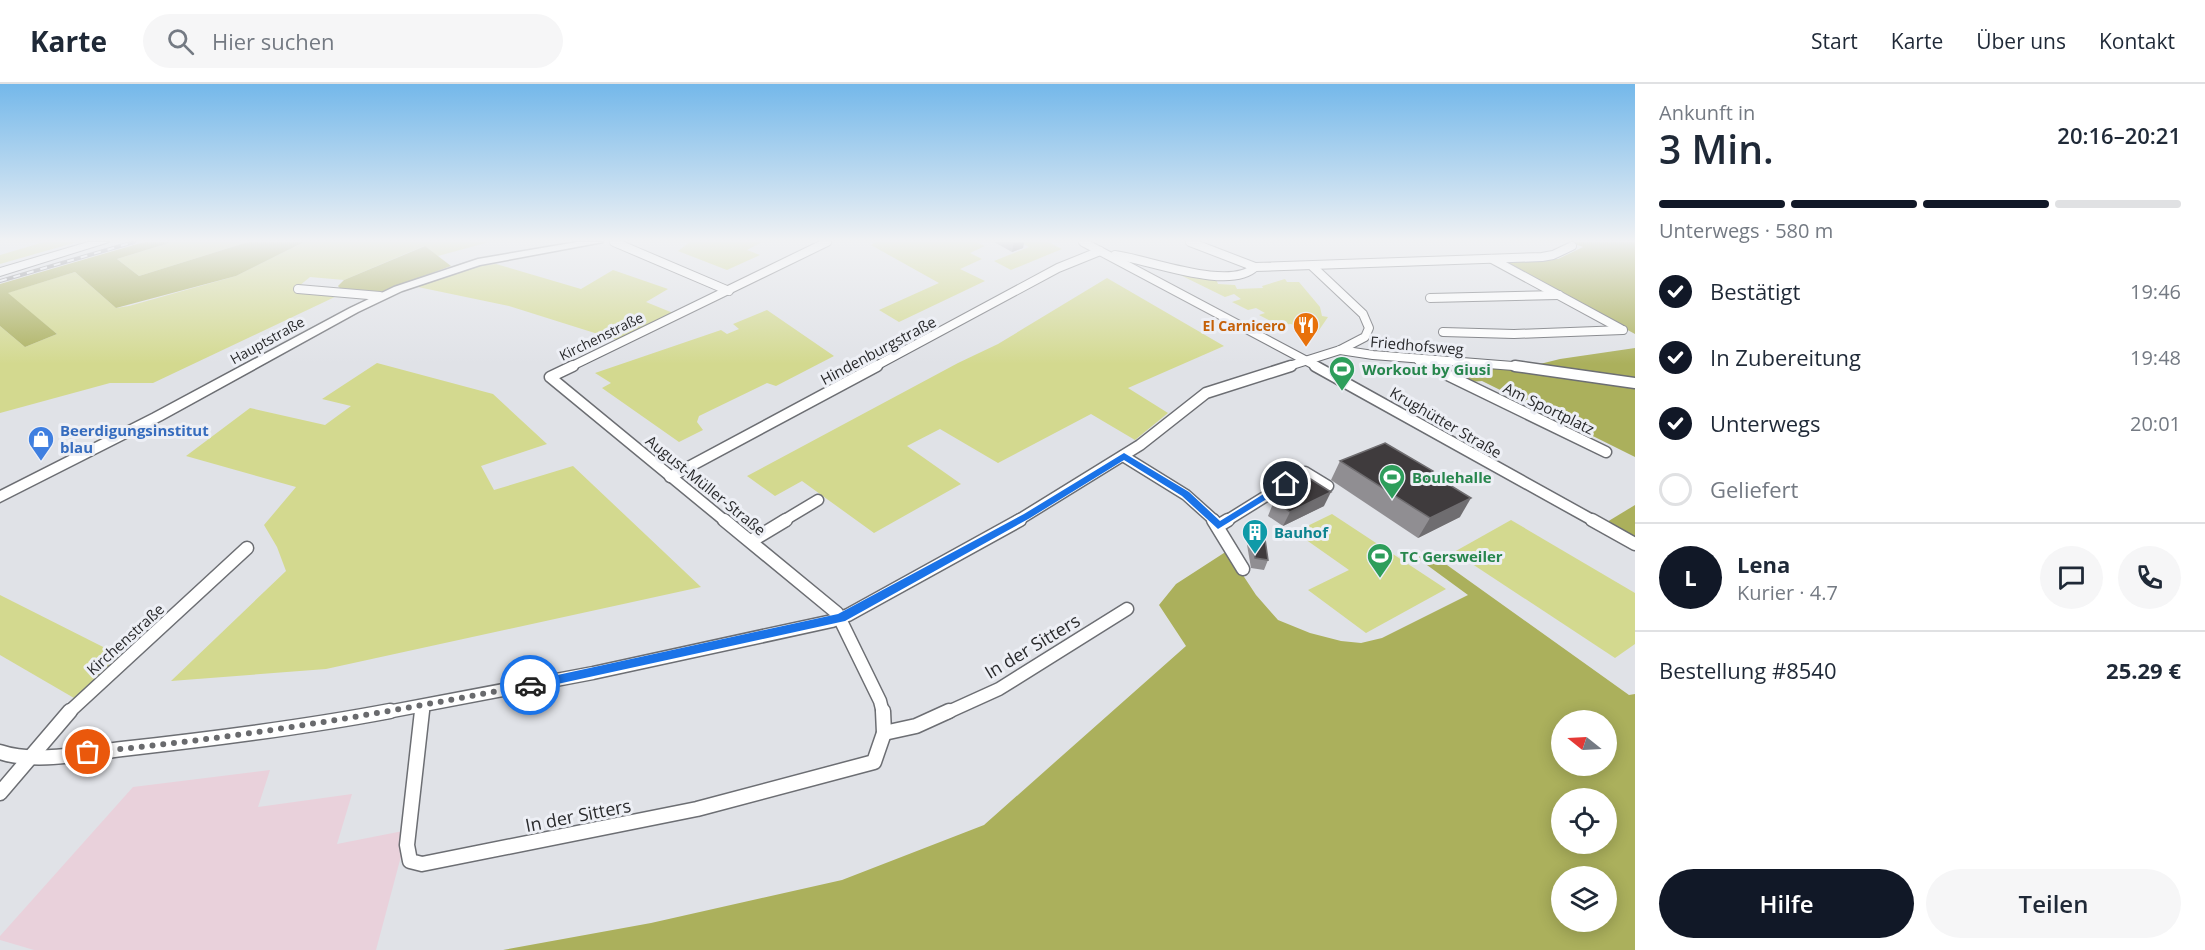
<!DOCTYPE html>
<html lang="de">
<head>
<meta charset="utf-8">
<style>
  body { margin:0; font-family:"Open Sans",sans-serif; background:#f6f6f7; color:#1f2937; height:100vh; display:flex; flex-direction:column; font-size:22px; white-space:nowrap }
  * { box-sizing:border-box; margin:0 }
  p { font-size:20px; color:#747a83 }
  .icon { flex:none; width:33px; height:33px; fill:none; stroke:currentColor; stroke-width:2; stroke-linecap:round; stroke-linejoin:round }
  .map { position:relative; flex:1; overflow:hidden }
  .details { display:flex; flex-direction:column; background:#fff; width:570px }
  .details>* { flex:none }
  .needle { width:39px; rotate:288deg }
  .controls { position:absolute; left:1551px; top:626px; display:grid; gap:12px }
  .controls a { display:grid; place-items:center; width:66px; height:66px; border-radius:50%; background:#fff; box-shadow:0 3px 15px #0003; font-size:30px }
  .pin { position:absolute; display:grid; place-items:center; width:51px; height:51px; color:#fff; margin:-26px; border:3px solid #fff; border-radius:50%; box-shadow:0 2px 6px #0007 }
  .courier { position:absolute; display:grid; place-items:center; width:60px; height:60px; margin:-30px; border:4px solid #1a73e8; border-radius:50%; background:#fff; color:#222; box-shadow:0 2px 8px #0007 }
  .summary em { font-style:normal; font-weight:600 }
  .summary div { display:flex; flex-direction:column-reverse }
  .summary { display:flex; align-items:center; justify-content:space-between; height:102px; padding:0 24px }
  h1 { font-size:39px; font-weight:600; line-height:45px }
  .bar { display:grid; grid-template-columns:repeat(4,1fr); gap:9px 6px; align-content:center; height:72px; padding:0 24px }
  .bar i { height:8px; border-radius:4px; background:#e0e1e3 }
  .bar .selected { background:#111827 }
  .bar p { grid-column:span 4 }
  .line { display:flex; align-items:center; gap:15px; padding:0 24px; border-top:2px solid #e0e1e3 }
  .line div { flex:1 }
  .round { display:grid; place-items:center; flex:none; width:63px; height:63px; border-radius:32px; background:#f6f6f7 }
  ol { padding:0 24px; list-style:none }
  li { display:flex; align-items:center; gap:18px; height:66px }
  li p { margin-inline-start:auto }
  li .icon { padding:6px; border-radius:50%; background:#111827; color:#fff; stroke-width:4 }
  li:last-child { color:#747a83 }
  li i { width:33px; height:33px; border:3px solid #e0e1e3; border-radius:50% }
  .action { display:flex; gap:12px; margin-top:auto; padding:12px 24px }
  .action a { flex:1; height:69px; border-radius:36px; background:#111827; color:#fff; font-size:24px; font-weight:600; line-height:69px; text-align:center }
  .action a+a { background:#f6f6f7; color:#1f2937 }
  header { display:flex; align-items:center; gap:36px; box-sizing:border-box; height:84px; padding:0 30px; background:#fff; border-bottom:2px solid #e0e1e3 }
  header strong { font-size:28px }
  nav { display:flex; gap:33px; margin-inline-start:auto; font-size:21px }
  .search { width:420px; height:54px; background:#f6f6f7; display:flex; align-items:center; gap:15px; box-sizing:border-box; padding:0 21px; border-radius:33px; color:#747a83; font-size:22px }
  main { display:flex; flex:1; min-height:0 }
  .map>svg:first-child { display:block }
</style>
</head>
<body>
<header>
<strong>Karte</strong>
<div class="search"><svg class="icon" aria-label="search" viewBox="0 0 24 24"><circle cx="10" cy="10" r="6"/><path d="M15 15l6 6"/></svg>Hier suchen</div>
<nav><a>Start</a><a>Karte</a><a>Über uns</a><a>Kontakt</a></nav>
</header>
<main>
<div class="map">
<svg width="1635" height="866" viewBox="0 0 1635 866">
  <rect width="100%" height="100%" fill="#e0e2e7"/>
  <polygon fill="#e9d1db" points="270,686 258,723 352,710 337,760 408,746 376,866 34,866 0,856 0,852 133,703"/>
  <g fill="#d3d98f">
    <polygon points="44,158 77,158 0,180 0,171"/>
    <polygon points="172,158 248,158 139,192 117,175"/>
    <polygon points="304,158 489,158 438,172 424,162 344,196 310,193 293,207 339,211 153,299 110,299 0,329 0,242 25,263 57,250 7,209 75,188 116,224 129,222 236,192"/>
    <polygon points="690,158 762,158 747,166 760,171 727,186 678,167"/>
    <polygon points="875,158 976,158 985,162 970,169 982,175 960,185 985,197 899,238 879,226 939,199 871,161"/>
    <polygon points="1020,158 1048,158 1062,165 1011,186 994,177 1029,163"/>
    <polygon points="496,180 581,205 613,186 668,205 646,218 673,229 617,256 509,222 413,202 476,182"/>
    <polygon points="1166,184 1215,193 1218,200 1235,201 1237,205 1263,204 1262,202 1285,195 1287,198 1299,198 1320,223 1322,232 1328,233 1317,249 1303,241 1298,243 1291,240 1278,241 1259,231 1265,229 1256,224 1248,226 1232,218 1241,215 1234,210 1225,213"/>
    <polygon points="1107,194 1224,262 1128,304 1168,329 1135,356 1091,330 998,379 940,345 907,362 961,400 874,449 802,397 775,412 747,392 958,279 998,260"/>
    <polygon points="767,226 834,272 776,302 767,299 699,332 697,338 703,346 679,358 602,304 611,299 595,289 721,246 727,250 739,245 733,240"/>
    <polygon points="377,279 493,310 547,360 481,382 494,406 573,382 701,503 326,585 171,597 286,487 277,463 264,441 296,403 186,372 250,324 325,341 351,322 322,315"/>
    <polygon points="1332,430 1446,505 1366,549 1308,506 1349,486 1295,448"/>
    <polygon points="1511,436 1635,509 1635,560 1615,574 1454,468"/>
    <polygon points="0,511 121,572 74,614 0,571"/>
  </g>
  <g fill="#abb05c" fill-rule="evenodd">
    <polygon points="144,158 172,158 117,175 139,192 248,158 304,158 236,192 116,224 75,188 8,209 57,250 25,263 0,242 0,200"/>
    <polygon points="1570,158 1635,158 1635,250 1501,177 1558,175 1583,163"/>
    <polygon points="425,162 451,182 375,210 343,208 338,202 344,196"/>
    <polygon points="1635,264 1635,373 1482,297 1470,298 1440,281 1520,285 1560,275"/>
    <polygon points="1635,421 1635,459 1602,441"/>
    <path d="M1227,467L1256,511L1278,536L1310,549L1341,557L1361,559L1382,554L1468,511L1416,473L1433,471L1629,611L1635,610V866H503L651,839L842,796L984,741L1186,562L1159,521L1176,500ZM1562,636H1606V681H1562ZM1562,714H1606V759H1562ZM1562,792H1606V837H1562Z"/>
  </g>
  <g fill="none" stroke-linecap="round" stroke-linejoin="round">
    <g stroke="#6c6e73" stroke-width="10">
      <g id="minor-far3">
        <polyline points="614,158 729,207"/>
        <polyline points="1083,158 1318,283"/>
        <polyline points="1190,158 1255,183"/>
        <path d="M1115,171C1147,175 1230,208 1255,183L1542,173L1553,171L1572,162"/>
        <polyline points="1492,175 1621,245"/>
        <polyline points="298,205 380,212"/>
        <polyline points="1430,214 1559,211"/>
        <polyline points="1443,248 1514,250 1623,246"/>
        <polyline points="1340,266 1373,271 1527,283"/>
        <polyline points="1419,277 1432,283"/>
        <polyline points="570,283 827,158"/>
        <polyline points="874,283 1058,184 1100,167"/>
        <polyline points="1286,283 1340,266 1365,253 1369,244 1363,230 1312,182"/>
      </g>
    </g>
    <g stroke="#6c6e73" stroke-width="13">
      <g id="minor-far2">
        <polyline points="573,282 550,293 725,437"/>
        <polyline points="1315,282 1594,437"/>
        <polyline points="1429,282 1606,368"/>
        <polyline points="1515,282 1635,299"/>
        <polyline points="1123,372 1186,411 1215,437"/>
        <polyline points="670,393 877,282"/>
        <polyline points="783,437 818,416"/>
        <polyline points="1017,437 1140,361 1206,309 1291,282"/>
        <polyline points="1226,437 1305,388 1328,402"/>
      </g>
    </g>
    <g stroke="#6c6e73" stroke-width="15">
      <g id="minor-far1">
        <polyline points="724,436 837,529 880,617 883,629"/>
        <polyline points="1213,436 1243,485"/>
        <polyline points="1592,436 1635,460"/>
        <polyline points="1218,442 1228,436"/>
        <polyline points="751,457 786,436"/>
        <polyline points="68,629 247,464"/>
        <polyline points="382,629 593,589 832,537 848,531 1020,436"/>
        <polyline points="422,629 423,622"/>
        <polyline points="946,629 999,605 1127,525"/>
      </g>
    </g>
    <g stroke="#6c6e73" stroke-width="17">
      <g id="minor">
        <polyline points="422,627 407,761 410,777 422,780 697,725 874,678 884,649 883,627"/>
        <polyline points="884,649 916,642 949,627"/>
        <path d="M0,668C35,680 85,669 122,665C212,655 301,644 390,627"/>
        <polyline points="0,709 70,627"/>
      </g>
    </g>
    <g stroke="#6c6e73" stroke-width="3">
      <polygon id="secondary" points="577,158 603,158 480,181 402,207 358,228 162,336 0,418 0,407 152,330 350,224 394,203 478,175"/>
    </g>
    <g stroke="#6c6e73" stroke-width="2">
      <polygon id="motorway" points="88,158 109,158 0,192 0,184"/>
    </g>
    <use href="#minor-far3" stroke="#fff" stroke-width="8"/>
    <use href="#minor-far2" stroke="#fff" stroke-width="10"/>
    <use href="#minor-far1" stroke="#fff" stroke-width="12"/>
    <use href="#minor" stroke="#fff" stroke-width="14"/>
    <use href="#secondary" fill="#fff" fill-rule="evenodd"/>
    <use href="#motorway" fill="#fff" fill-rule="evenodd"/>
    <g stroke="#86878b" stroke-width="4">
      <polyline id="rail" points="0,197 134,158"/>
    </g>
    <use href="#rail" stroke="#edeff5" stroke-width="2" stroke-dasharray="7" stroke-linecap="butt"/>
  </g>
  <g fill="#908e92">
    <polygon points="994,158 1024,158 1023,164 1012,168"/>
    <polygon points="1340,377 1432,390 1460,433 1418,454 1331,396"/>
    <polygon points="1309,394 1324,422 1283,442 1268,432 1274,417 1294,408 1298,399"/>
    <polygon points="1250,446 1268,476 1264,486 1251,484 1246,455"/>
  </g>
  <g fill="#6f6d70">
    <polygon points="1014,158 1024,158 1023,164 1012,168"/>
    <polygon points="1331,408 1324,422 1283,442 1290,428"/>
    <polygon points="1471,414 1460,433 1418,454 1430,434"/>
  </g>
  <g fill="#3f3b3d" stroke="#6f6d70" stroke-width="1.5">
    <polygon points="1385,359 1433,387 1430,389 1471,414 1430,434 1340,377"/>
    <polygon points="1309,394 1331,408 1290,428 1274,417 1304,403 1298,399"/>
    <polygon points="1250,446 1264,448 1268,476 1255,474"/>
  </g>
  <linearGradient id="sky" x2="0" y2="1"><stop stop-color="#74b8ea"/><stop offset="0.56" stop-color="#f1f2f4"/><stop offset="1" stop-color="#f1f2f4" stop-opacity="0"/></linearGradient>
  <rect width="1635" height="280" fill="url(#sky)"/>
  <polygon fill="#1a73e8" points="1124,369 1189,408 1220,437 1283,398 1291,400 1218,445 1182,412 1124,376 1030,434 845,537 530,606 524,601 530,597 838,530 1024,430"/>
  <g fill="none" stroke-linecap="round" stroke-linejoin="round">
    <path stroke="#696a6d" stroke-width="6" stroke-dasharray="0 10.8" d="M88,668C237,655 383,629 530,601"/>
  </g>
  <defs>
    <g id="restaurant-pin" transform="scale(1.35)"><path d="M0 17L-7.5 6A9.5 9.5 0 1 1 7.5 6Z" fill="#e8710a" stroke="#edeff5"/><path d="M-5-6h1v4h1v-4h1v4h1v-4h1v5L-1.5 .5V6h-2V.5L-5-1ZM5-6V6H3V1.5H1.5Q1.5-4 5-6Z" fill="#fff"/></g>
    <g id="stadium-pin" transform="scale(1.35)"><path d="M0 17L-7.5 6A9.5 9.5 0 1 1 7.5 6Z" fill="#2e9e5b" stroke="#edeff5"/><path d="M0-5a6.5 5 0 1 0 0 10a6.5 5 0 1 0 0-10ZM-3.5-1.8h7v3.6h-7Z" fill="#fff"/></g>
    <g id="shop-pin" transform="scale(1.35)"><path d="M0 17L-7.5 6A9.5 9.5 0 1 1 7.5 6Z" fill="#3f7fe0" stroke="#edeff5"/><path d="M-5-2.5h2.3a2.7 3.5 0 0 1 5.4 0H5L5.5 6h-11ZM-1.5-2.5h3a1.5 2.3 0 0 0-3 0Z" fill="#fff"/></g>
    <g id="building-pin" transform="scale(1.35)"><path d="M0 17L-7.5 6A9.5 9.5 0 1 1 7.5 6Z" fill="#0f9aa8" stroke="#edeff5"/><path d="M-4-6H4V6H1V3H-1V6H-4ZM-2.5-4.3h1.7v1.8h-1.7ZM.8-4.3h1.7v1.8H.8ZM-2.5-1h1.7V.8h-1.7ZM.8-1h1.7V.8H.8Z" fill="#fff"/></g>
  </defs>
  <g fill-rule="evenodd">
    <use href="#restaurant-pin" x="1306" y="241"/>
    <use href="#stadium-pin" x="1342" y="285"/>
    <use href="#shop-pin" x="41" y="355"/>
    <use href="#stadium-pin" x="1392" y="393"/>
    <use href="#building-pin" x="1255" y="448"/>
    <use href="#stadium-pin" x="1380" y="472"/>
  </g>
  <g text-anchor="middle" dominant-baseline="central" stroke-width="6" stroke-linejoin="round" paint-order="stroke">
    <g font-size="14" font-weight="bold" fill="#c56008" stroke="#edeff5" text-anchor="end">
      <text x="1286" y="241">El Carnicero</text>
    </g>
    <g font-size="14" fill="#292a2c" stroke="#edeff5">
      <text transform="translate(601 252) rotate(-26)">Kirchenstraße</text>
      <text transform="translate(267 256) rotate(-29)">Hauptstraße</text>
    </g>
    <g font-size="15" fill="#292a2c" stroke="#edeff5">
      <text transform="translate(1417 261) rotate(5)">Friedhofsweg</text>
      <text transform="translate(878 266) rotate(-28)">Hindenburgstraße</text>
      <text transform="translate(1549 324) rotate(26)">Am Sportplatz</text>
      <text transform="translate(1446 338) rotate(30)">Krughütter Straße</text>
      <text transform="translate(706 401) rotate(39)">August-Müller-Straße</text>
      <text transform="translate(125 555) rotate(-42)">Kirchenstraße</text>
    </g>
    <g font-size="15" font-weight="bold" fill="#27864d" stroke="#edeff5" text-anchor="start">
      <text x="1362" y="285">Workout by Giusi</text>
      <text x="1412" y="393">Boulehalle</text>
      <text x="1400" y="472">TC Gersweiler</text>
    </g>
    <g font-size="15" font-weight="bold" fill="#366cbe" stroke="#edeff5" text-anchor="start">
      <text x="60" y="346">Beerdigungsinstitut<tspan x="60" dy="17">blau</tspan></text>
    </g>
    <g font-size="15" font-weight="bold" fill="#0d838f" stroke="#edeff5" text-anchor="start">
      <text x="1274" y="448">Bauhof</text>
    </g>
    <g font-size="18" fill="#292a2c" stroke="#edeff5">
      <text transform="translate(1032 562) rotate(-31)">In der Sitters</text>
      <text transform="translate(578 731) rotate(-11)">In der Sitters</text>
    </g>
  </g>
</svg>
<div class="controls">
<a><svg class="needle" viewBox="-14 -14 28 28"><path d="M0-13l5 13h-10z" fill="#e53935"/><path d="M0 13l5-13h-10z" fill="#747a83"/></svg></a>
<a><svg class="icon" aria-label="locate" viewBox="0 0 24 24"><circle cx="12" cy="12" r="6"/><path d="M12 2v4M12 18v4M2 12h4M18 12h4"/></svg></a>
<a><svg class="icon" aria-label="layers" viewBox="0 0 24 24"><path d="M12 4l9 5-9 5-9-5zM3 14l9 5 9-5"/></svg></a>
</div>
<div class="pin" style="left:88px;top:668px;background:#ea580c"><svg class="icon" aria-label="bag" viewBox="0 0 24 24"><path d="M5 8h14l-1 12H6zM9 8a3 3 0 0 1 6 0"/></svg></div>
<div class="pin" style="left:1286px;top:400px;background:#1f2937"><svg class="icon" aria-label="home" viewBox="0 0 24 24"><path d="M3 11l9-7 9 7M6 9v11h12V9"/></svg></div>
<div class="courier" style="left:530px;top:601px"><svg class="icon" aria-label="car" viewBox="0 0 24 24"><path d="M5 17H2v-5l4-1 3-4h7l3 4 3 1v5h-3M9 17h6M6 11h13"/><circle cx="7" cy="17" r="2"/><circle cx="17" cy="17" r="2"/></svg></div>
</div>
<section class="details">
<div class="summary"><div><h1>3 Min.</h1><p>Ankunft in</p></div><em>20:16–20:21</em></div>
<div class="bar"><i class="selected"></i><i class="selected"></i><i class="selected"></i><i></i><p>Unterwegs · 580 m</p></div>
<ol>
<li><svg class="icon" aria-label="check" viewBox="0 0 24 24"><path d="M5 12l5 5 9-10"/></svg>Bestätigt<p>19:46</p></li>
<li><svg class="icon" aria-label="check" viewBox="0 0 24 24"><path d="M5 12l5 5 9-10"/></svg>In Zubereitung<p>19:48</p></li>
<li><svg class="icon" aria-label="check" viewBox="0 0 24 24"><path d="M5 12l5 5 9-10"/></svg>Unterwegs<p>20:01</p></li>
<li><i></i>Geliefert</li>
</ol>
<div class="line" style="height:108px"><b class="round" style="background:#111827;color:#fff">L</b><div><b>Lena</b><p>Kurier · 4.7</p></div><a class="round"><svg class="icon" aria-label="chat" viewBox="0 0 24 24"><path d="M4 5h16v11H9l-5 4z"/></svg></a><a class="round"><svg class="icon" aria-label="phone" viewBox="0 0 24 24"><path d="M5 4h4l2 5-3 2q2 4 5 5l2-3 5 2v4C11 20 4 13 5 4z"/></svg></a></div>
<div class="line" style="height:78px"><div>Bestellung #8540</div><b>25.29 €</b></div>
<div class="action"><a>Hilfe</a><a>Teilen</a></div>
</section>
</main>
</body>
</html>
